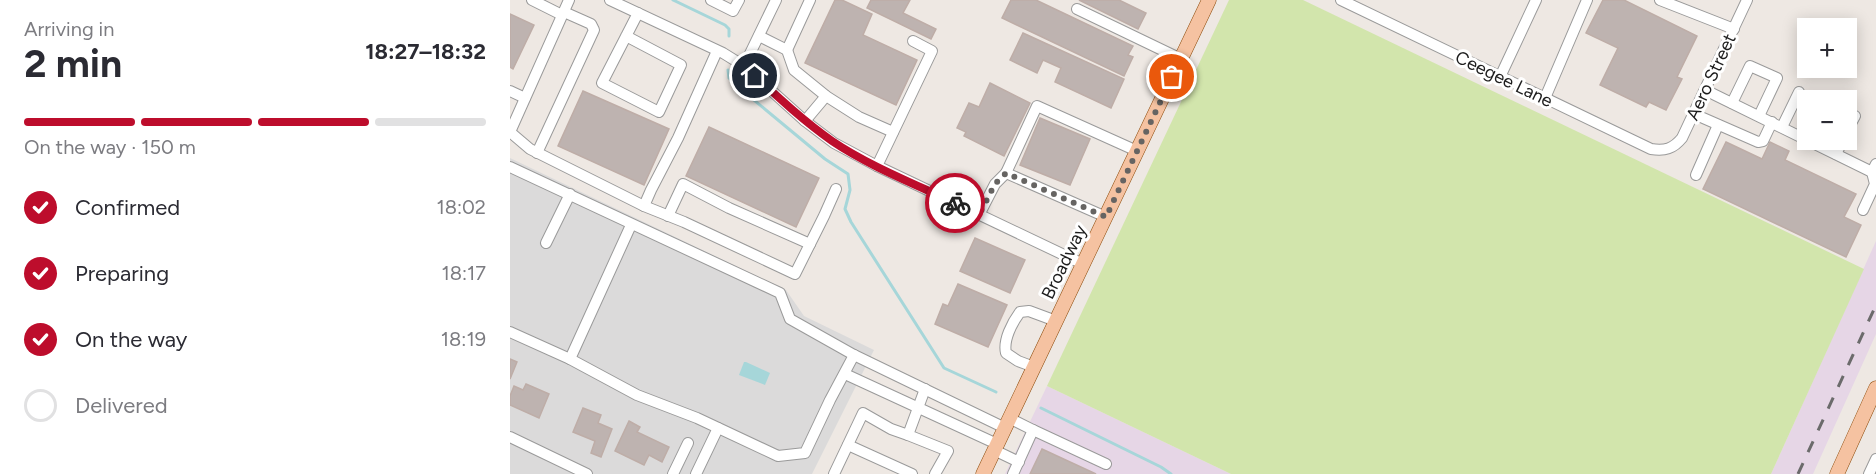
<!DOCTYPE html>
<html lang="en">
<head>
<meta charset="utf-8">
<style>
  body { margin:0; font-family:Figtree,sans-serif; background:#f2f2f3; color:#2b2b33; height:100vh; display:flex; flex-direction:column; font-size:22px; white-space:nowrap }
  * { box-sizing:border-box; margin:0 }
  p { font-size:20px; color:#7c7c81 }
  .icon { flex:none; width:33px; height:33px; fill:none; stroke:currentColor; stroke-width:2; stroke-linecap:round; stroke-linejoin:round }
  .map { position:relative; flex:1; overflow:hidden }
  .drawer { display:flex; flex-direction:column; background:#fff; width:510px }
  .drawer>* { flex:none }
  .buttons { position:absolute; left:1287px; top:18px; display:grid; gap:12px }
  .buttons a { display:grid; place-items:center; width:60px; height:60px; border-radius:0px; background:#fff; box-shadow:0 3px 15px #0003; font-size:30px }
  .pin { position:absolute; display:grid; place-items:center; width:51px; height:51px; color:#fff; margin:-26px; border:3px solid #fff; border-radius:50%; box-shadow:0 2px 6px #0007 }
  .courier { position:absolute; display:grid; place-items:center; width:60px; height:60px; margin:-30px; border:4px solid #bd0d2c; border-radius:50%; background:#fff; color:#222; box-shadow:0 2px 8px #0007 }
  .headline em { font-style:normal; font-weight:700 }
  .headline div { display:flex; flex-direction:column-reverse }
  .headline { display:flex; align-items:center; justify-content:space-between; height:102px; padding:0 24px }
  h1 { font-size:39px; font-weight:700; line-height:45px }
  .bar { display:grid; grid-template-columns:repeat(4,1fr); gap:9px 6px; align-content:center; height:72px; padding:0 24px }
  .bar i { height:8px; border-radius:4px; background:#e1e1e2 }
  .bar .selected { background:#bd0d2c }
  .bar p { grid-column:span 4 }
  ol { padding:0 24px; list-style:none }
  li { display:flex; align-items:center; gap:18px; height:66px }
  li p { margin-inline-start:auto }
  li .icon { padding:6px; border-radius:50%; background:#bd0d2c; color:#fff; stroke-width:4 }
  li:last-child { color:#7c7c81 }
  li i { width:33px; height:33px; border:3px solid #e1e1e2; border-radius:50% }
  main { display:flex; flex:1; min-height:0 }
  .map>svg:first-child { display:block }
</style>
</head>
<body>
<main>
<section class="drawer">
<div class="headline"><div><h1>2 min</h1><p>Arriving in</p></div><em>18:27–18:32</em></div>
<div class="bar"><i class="selected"></i><i class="selected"></i><i class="selected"></i><i></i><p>On the way · 150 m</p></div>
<ol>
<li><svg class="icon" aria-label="check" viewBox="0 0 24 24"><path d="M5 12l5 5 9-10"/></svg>Confirmed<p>18:02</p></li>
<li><svg class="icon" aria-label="check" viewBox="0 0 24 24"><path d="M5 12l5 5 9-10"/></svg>Preparing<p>18:17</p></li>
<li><svg class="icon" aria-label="check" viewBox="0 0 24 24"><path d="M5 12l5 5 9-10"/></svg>On the way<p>18:19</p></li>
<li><i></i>Delivered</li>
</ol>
</section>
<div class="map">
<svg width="1366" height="474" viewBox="0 0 1366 474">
  <rect width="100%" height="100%" fill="#eee8e3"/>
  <polygon fill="#dbdada" points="0,158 276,290 294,316 364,350 302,474 0,474"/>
  <g fill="#e6d6e6">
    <polygon points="1366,241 1366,334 1303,474 1261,474"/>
    <polygon points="537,386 721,474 495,474"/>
  </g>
  <polygon fill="#d2e5ac" points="719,0 793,0 1354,269 1261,474 721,474 537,386"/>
  <polygon fill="#a6d6d9" points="234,362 236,362 260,373 255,385 229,375"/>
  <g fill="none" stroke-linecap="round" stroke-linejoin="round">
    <g stroke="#a6d6d9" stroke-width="3">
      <polyline points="163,0 215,25 219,29 219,36"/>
      <polyline points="218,70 219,78 227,86 315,159 338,174 340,190 335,209 341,222 434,368 486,392"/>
      <polyline points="531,408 651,467 661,474"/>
    </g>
  </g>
  <g fill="#beb3b0" stroke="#beada7" stroke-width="1.5">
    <polygon points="325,0 332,0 362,14 353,35 407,60 386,105 295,63"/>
    <polygon points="361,0 400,0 393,13 426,29 421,39 357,8"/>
    <polygon points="501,0 526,0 623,46 618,55 623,57 614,76 492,18"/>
    <polygon points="569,0 609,0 636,13 628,29"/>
    <polygon points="1093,0 1114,0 1187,36 1167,77 1172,79 1156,110 1139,102 1136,107 1090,85 1108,48 1076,33"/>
    <polygon points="0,14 24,25 3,69 0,67"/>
    <polygon points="513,33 614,79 601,108 545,82 551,68 533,60 527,73 500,60"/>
    <polygon points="480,83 520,103 494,156 454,136 456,132 447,128 459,103 469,107"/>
    <polygon points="73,91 159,129 134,185 48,146"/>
    <polygon points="530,118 580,139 560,185 510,165"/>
    <polygon points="199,127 309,178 286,227 176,176"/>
    <polygon points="1216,142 1252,159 1260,142 1279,151 1275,160 1346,194 1334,217 1351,225 1336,257 1193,189"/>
    <polygon points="465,238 515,260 500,293 450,271"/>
    <polygon points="448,284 497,305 478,347 425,324 433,304 438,306"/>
    <polygon points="0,359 7,362 0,379"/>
    <polygon points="16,384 39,394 29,418 0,405 0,396 4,386 13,390"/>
    <polygon points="73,408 91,415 88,423 102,429 91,457 81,453 85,441 63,432"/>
    <polygon points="119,421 130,427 127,432 159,447 152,462 139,455 134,465 105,451"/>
    <polygon points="532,449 586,474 520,474"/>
  </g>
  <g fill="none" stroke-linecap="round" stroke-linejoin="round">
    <g stroke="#9a9a9a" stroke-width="12">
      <g id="minor">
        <polyline points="22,0 52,15"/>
        <polyline points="100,0 213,53 234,66 295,121 324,143 367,166 573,264"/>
        <polyline points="201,0 223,11 229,0"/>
        <path d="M831,0L1141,149C1155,151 1163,149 1172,138L1237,0"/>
        <polyline points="1150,0 1224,29"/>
        <polyline points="567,9 671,59"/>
        <polyline points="116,36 171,65 149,112 92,83 128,13"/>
        <polyline points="249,36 277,50 300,0"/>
        <polyline points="277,50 284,70 316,96 349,117 383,132"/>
        <polyline points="207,51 168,138 141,190 134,206 174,222 285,274 314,216 326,189"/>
        <polyline points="234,66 266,0"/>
        <polyline points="990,77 1026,0"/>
        <polyline points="1195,90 1362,172 1366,164"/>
        <polyline points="0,91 15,98"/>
        <polyline points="1035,98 1077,0"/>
        <polyline points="1222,103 1240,66 1267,78 1249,116"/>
        <polyline points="1184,114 1248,142 1253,141 1262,122"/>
        <polyline points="295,121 316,96"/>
        <polyline points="1272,127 1289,92"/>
        <polyline points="0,132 20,149 134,206"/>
        <polyline points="0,132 59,0"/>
        <polyline points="1336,133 1345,116"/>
        <polyline points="27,153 84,30 81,24 54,12"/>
        <polyline points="1326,154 1333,140"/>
        <polyline points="367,166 422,51 403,41"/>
        <polyline points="0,167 270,293 280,319 344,355 495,428"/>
        <polyline points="1186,175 1208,125"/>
        <polyline points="1353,210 1365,184 1362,172"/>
        <polyline points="469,215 485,184 496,173"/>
        <polyline points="158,216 173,184 219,208 300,244"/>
        <polyline points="596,217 496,173 527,106 627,151"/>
        <polyline points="36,243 60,194"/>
        <polyline points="0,332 60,359 127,395 187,418 268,456 295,453 320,400 344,355"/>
        <polyline points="60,359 121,225"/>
        <path d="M524,367L508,361L496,353C493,340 502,323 510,312L519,311L546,321"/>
        <polyline points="335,374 487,444"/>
        <polyline points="415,389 398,435 438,451 425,474"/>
        <polyline points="499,418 523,430"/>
        <polyline points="0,437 77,474"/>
        <polyline points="338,445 402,474"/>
        <polyline points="484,450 509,462"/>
        <polyline points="163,474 178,443"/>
        <polyline points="186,474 208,428"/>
        <polyline points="324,474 353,413 381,429 398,435"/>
        <polyline points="503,474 523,430 596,464"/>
        <polyline points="1359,474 1366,459"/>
      </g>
    </g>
    <g stroke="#8c4a0a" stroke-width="15">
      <g id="major">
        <polyline points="473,474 699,0"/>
        <polyline points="1327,474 1366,388"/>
      </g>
    </g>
    <use href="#minor" stroke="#fff" stroke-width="10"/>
    <use href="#major" stroke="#f5c2a1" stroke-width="14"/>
    <polyline stroke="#6b6b6b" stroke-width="3" stroke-dasharray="12 12" stroke-linecap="butt" points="1288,474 1366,305"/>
  </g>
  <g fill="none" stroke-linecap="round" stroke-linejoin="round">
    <polyline stroke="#666462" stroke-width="6" stroke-dasharray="0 10.8" points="445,203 469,215 485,184 496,173 596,217 662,77"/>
    <path stroke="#bd0d2c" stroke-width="8" d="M245,76C270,99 295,122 322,141C359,166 405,184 445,203"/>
  </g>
  <g text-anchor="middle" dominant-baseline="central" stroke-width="6" stroke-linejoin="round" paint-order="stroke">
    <g font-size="18" fill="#1d1d1d" stroke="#fff">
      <text transform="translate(1201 77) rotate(-65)">Aero Street</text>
      <text transform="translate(994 79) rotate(26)">Ceegee Lane</text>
      <text transform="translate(554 262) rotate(-64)">Broadway</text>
    </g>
  </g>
</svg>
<div class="buttons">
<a>+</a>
<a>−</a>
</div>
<div class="pin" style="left:662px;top:77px;background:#ea580c"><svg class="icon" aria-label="bag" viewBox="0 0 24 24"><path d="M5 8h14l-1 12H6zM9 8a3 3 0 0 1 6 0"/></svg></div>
<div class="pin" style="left:245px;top:76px;background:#1f2937"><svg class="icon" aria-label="home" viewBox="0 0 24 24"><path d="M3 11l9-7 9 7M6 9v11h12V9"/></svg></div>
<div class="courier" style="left:445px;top:203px"><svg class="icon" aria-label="bike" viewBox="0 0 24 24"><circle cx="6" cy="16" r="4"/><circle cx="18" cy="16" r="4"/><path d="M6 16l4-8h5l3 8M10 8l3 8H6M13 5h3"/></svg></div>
</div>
</main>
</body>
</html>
